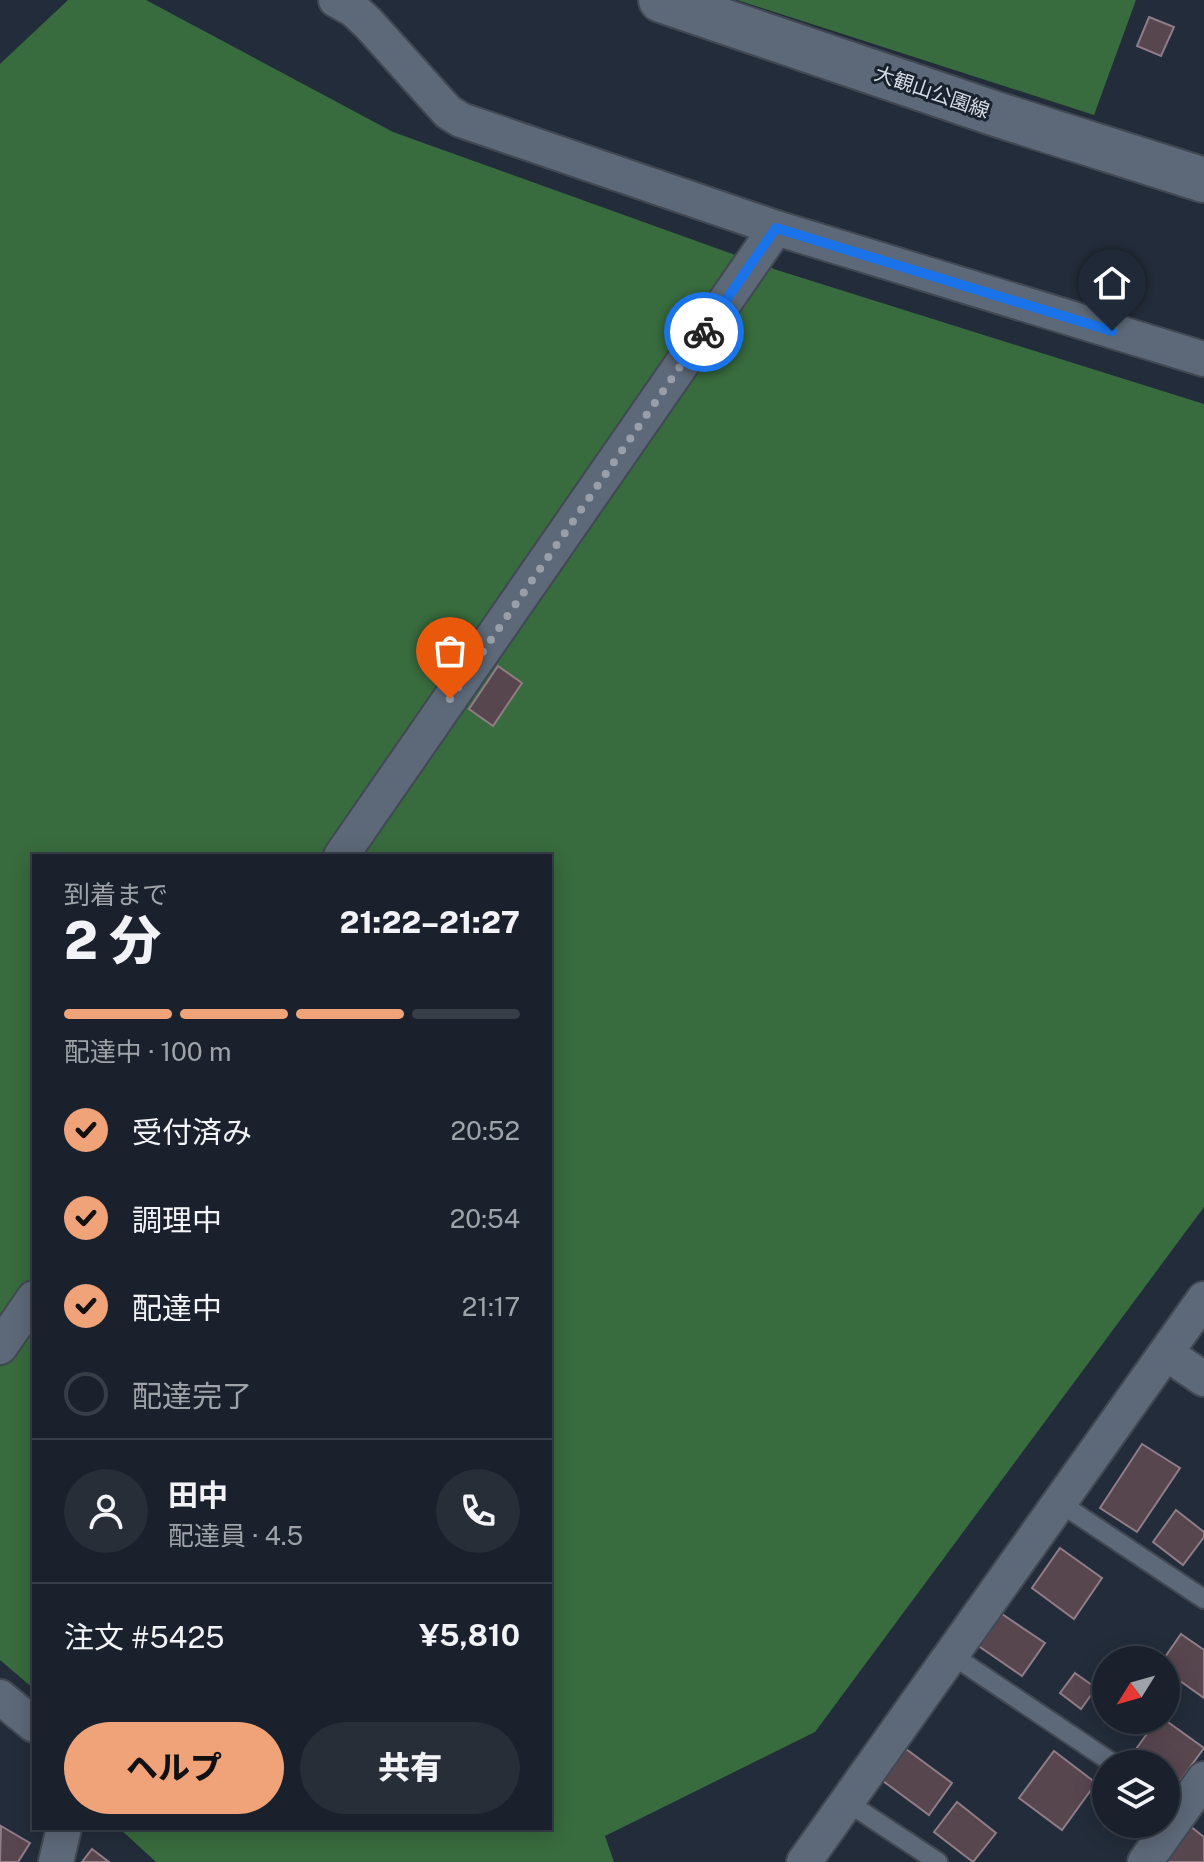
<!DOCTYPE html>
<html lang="ja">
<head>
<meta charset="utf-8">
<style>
  body { margin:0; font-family:"Public Sans","Noto Sans JP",sans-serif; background:#272e38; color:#f1f3f6; height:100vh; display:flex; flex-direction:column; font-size:30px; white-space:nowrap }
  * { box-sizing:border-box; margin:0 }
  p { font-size:26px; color:#9fa3a9 }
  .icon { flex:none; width:44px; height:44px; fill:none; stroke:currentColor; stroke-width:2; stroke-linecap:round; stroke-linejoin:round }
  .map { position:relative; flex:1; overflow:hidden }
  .sheet { position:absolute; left:32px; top:854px; width:520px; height:976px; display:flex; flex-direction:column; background:#1a212c; border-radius:0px; box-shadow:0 4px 20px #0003,0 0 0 2px #383e48 }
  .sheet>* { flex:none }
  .needle { width:52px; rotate:233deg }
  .controls { position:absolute; left:1092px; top:1646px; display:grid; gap:16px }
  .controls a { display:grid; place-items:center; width:88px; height:88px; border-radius:50%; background:#1a212c; box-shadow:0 4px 20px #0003,0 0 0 2px #383e48; font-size:40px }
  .pin { position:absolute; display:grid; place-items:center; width:68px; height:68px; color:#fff; margin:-82px -34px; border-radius:50% 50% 50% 0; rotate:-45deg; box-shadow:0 0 8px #0007 }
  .pin .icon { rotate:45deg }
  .courier { position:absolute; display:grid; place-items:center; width:80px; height:80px; margin:-40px; border:6px solid #1a73e8; border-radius:50%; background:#fff; color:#222; box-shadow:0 2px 10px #0007 }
  .summary em { font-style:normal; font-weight:800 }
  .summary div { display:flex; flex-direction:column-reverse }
  .summary { display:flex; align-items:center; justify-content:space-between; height:136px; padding:0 32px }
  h1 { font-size:52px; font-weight:800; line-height:60px }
  .bar { display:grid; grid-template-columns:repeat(4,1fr); gap:12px 8px; align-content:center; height:96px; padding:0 32px }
  .bar i { height:10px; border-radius:6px; background:#383e48 }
  .bar .on { background:#f0a378 }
  .bar p { grid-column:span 4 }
  .line { display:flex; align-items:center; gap:20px; padding:0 32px; border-top:2px solid #383e48 }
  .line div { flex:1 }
  .round { display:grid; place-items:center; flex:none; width:84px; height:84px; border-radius:42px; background:#272e38 }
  ol { padding:0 32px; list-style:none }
  li { display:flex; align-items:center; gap:24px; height:88px }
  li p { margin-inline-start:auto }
  li .icon { padding:8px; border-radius:50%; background:#f0a378; color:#111; stroke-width:4 }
  li:last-child { color:#9fa3a9 }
  li i { width:44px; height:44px; border:4px solid #383e48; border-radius:50% }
  .cta { display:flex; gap:16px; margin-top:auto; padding:16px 32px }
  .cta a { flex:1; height:92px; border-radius:48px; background:#f0a378; color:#111; font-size:32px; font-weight:800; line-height:92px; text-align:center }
  .cta a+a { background:#272e38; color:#f1f3f6 }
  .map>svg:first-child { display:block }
</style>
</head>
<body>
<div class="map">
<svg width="1204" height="1862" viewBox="0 0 1204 1862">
  <rect width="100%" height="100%" fill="#232c3a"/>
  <g fill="#386b3e">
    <polygon points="68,0 146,0 393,132 777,270 1204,404 1204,1207 815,1732 605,1836 614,1862 156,1862 119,1828 550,1828 550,856 34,856 34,1689 0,1660 0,64"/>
    <polygon points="737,0 1136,0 1094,115"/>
  </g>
  <g fill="#58464f" stroke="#8f7c86" stroke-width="2">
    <polygon points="1149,17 1174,27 1161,56 1137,46"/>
    <polygon points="498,666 522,683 493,726 469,709"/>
    <polygon points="1142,1444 1180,1468 1137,1532 1100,1508"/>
    <polygon points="1176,1510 1204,1532 1204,1537 1183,1565 1153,1542"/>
    <polygon points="1060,1548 1102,1578 1074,1619 1032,1588"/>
    <polygon points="999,1612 1045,1643 1022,1676 977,1645"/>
    <polygon points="1181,1634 1204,1650 1204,1698 1166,1671 1166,1660 1163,1660"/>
    <polygon points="1075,1673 1096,1688 1081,1709 1060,1693"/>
    <polygon points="1157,1720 1165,1720 1204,1748 1180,1781 1166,1771 1166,1764 1156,1764 1136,1749"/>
    <polygon points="906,1749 952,1783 929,1815 883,1781"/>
    <polygon points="1054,1751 1096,1783 1062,1830 1019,1798"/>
    <polygon points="957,1802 996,1833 973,1862 934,1832"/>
    <polygon points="1,1826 30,1843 18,1862 0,1862"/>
    <polygon points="1190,1826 1204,1837 1204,1862 1167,1862 1165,1860"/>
    <polygon points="92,1849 109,1862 82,1862"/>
  </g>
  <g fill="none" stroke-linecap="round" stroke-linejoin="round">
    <g stroke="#414853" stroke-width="22">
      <g id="service">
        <polyline points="1060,1503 1204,1599"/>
        <polyline points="952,1655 1114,1764"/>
        <polyline points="847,1802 938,1862"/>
      </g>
    </g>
    <g stroke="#414853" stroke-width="38">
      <g id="minor">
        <polyline points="336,0 354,10 368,23 448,112 461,120 776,228 1204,359"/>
        <polyline points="341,856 776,228"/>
        <polyline points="0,1347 34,1298"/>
        <polyline points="1166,1353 1204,1379"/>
        <polyline points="0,1697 34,1725"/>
        <polyline points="56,1862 64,1828"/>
        <polyline points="804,1862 1204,1299"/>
        <polyline points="1145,1862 1204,1779"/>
      </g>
    </g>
    <g stroke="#414853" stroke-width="48">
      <polyline id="secondary" points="661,0 996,114 1204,180"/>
    </g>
    <use href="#service" stroke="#5d6878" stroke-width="18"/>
    <use href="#minor" stroke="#5d6878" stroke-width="34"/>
    <use href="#secondary" stroke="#5d6878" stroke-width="44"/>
  </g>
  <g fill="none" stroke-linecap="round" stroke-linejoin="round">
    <polyline stroke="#989faa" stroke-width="8" stroke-dasharray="0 14.4" points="450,699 704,332"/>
    <polyline stroke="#1a73e8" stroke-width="10" points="704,332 776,228 1112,331"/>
  </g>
  <g text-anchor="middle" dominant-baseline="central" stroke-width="6" stroke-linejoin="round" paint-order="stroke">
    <g font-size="20" fill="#d7dde6" stroke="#19222f">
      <text transform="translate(932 92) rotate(19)">大観山公園線</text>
    </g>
  </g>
</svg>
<div class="controls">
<a><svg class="needle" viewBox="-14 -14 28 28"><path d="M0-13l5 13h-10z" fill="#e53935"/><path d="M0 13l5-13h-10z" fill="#9fa3a9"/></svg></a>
<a><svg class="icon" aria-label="layers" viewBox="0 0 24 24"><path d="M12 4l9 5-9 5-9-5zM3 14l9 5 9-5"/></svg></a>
</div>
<div class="pin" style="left:450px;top:699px;background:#ea580c"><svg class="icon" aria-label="bag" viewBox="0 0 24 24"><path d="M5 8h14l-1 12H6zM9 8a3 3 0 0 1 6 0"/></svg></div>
<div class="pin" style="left:1112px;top:331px;background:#1f2937"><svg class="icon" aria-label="home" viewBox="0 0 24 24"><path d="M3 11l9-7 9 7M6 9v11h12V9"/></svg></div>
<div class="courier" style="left:704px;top:332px"><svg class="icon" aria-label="bike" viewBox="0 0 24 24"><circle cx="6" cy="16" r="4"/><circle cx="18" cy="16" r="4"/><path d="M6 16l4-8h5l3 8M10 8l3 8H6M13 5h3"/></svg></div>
<section class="sheet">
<div class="summary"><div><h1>2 分</h1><p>到着まで</p></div><em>21:22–21:27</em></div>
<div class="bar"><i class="on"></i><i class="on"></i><i class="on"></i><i></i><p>配達中 · 100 m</p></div>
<ol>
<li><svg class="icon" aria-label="check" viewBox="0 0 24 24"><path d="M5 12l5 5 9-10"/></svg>受付済み<p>20:52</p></li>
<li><svg class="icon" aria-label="check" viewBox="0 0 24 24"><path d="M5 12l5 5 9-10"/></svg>調理中<p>20:54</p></li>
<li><svg class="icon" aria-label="check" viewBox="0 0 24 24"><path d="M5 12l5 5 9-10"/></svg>配達中<p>21:17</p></li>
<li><i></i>配達完了</li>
</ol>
<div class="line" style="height:144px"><a class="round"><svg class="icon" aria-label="person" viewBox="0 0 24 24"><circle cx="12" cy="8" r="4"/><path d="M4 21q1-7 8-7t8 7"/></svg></a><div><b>田中</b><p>配達員 · 4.5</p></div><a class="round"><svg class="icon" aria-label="phone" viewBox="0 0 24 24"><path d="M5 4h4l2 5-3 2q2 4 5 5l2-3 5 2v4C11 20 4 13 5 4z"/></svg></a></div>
<div class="line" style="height:104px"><div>注文 #5425</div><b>¥5,810</b></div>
<div class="cta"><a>ヘルプ</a><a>共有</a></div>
</section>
</div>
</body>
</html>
